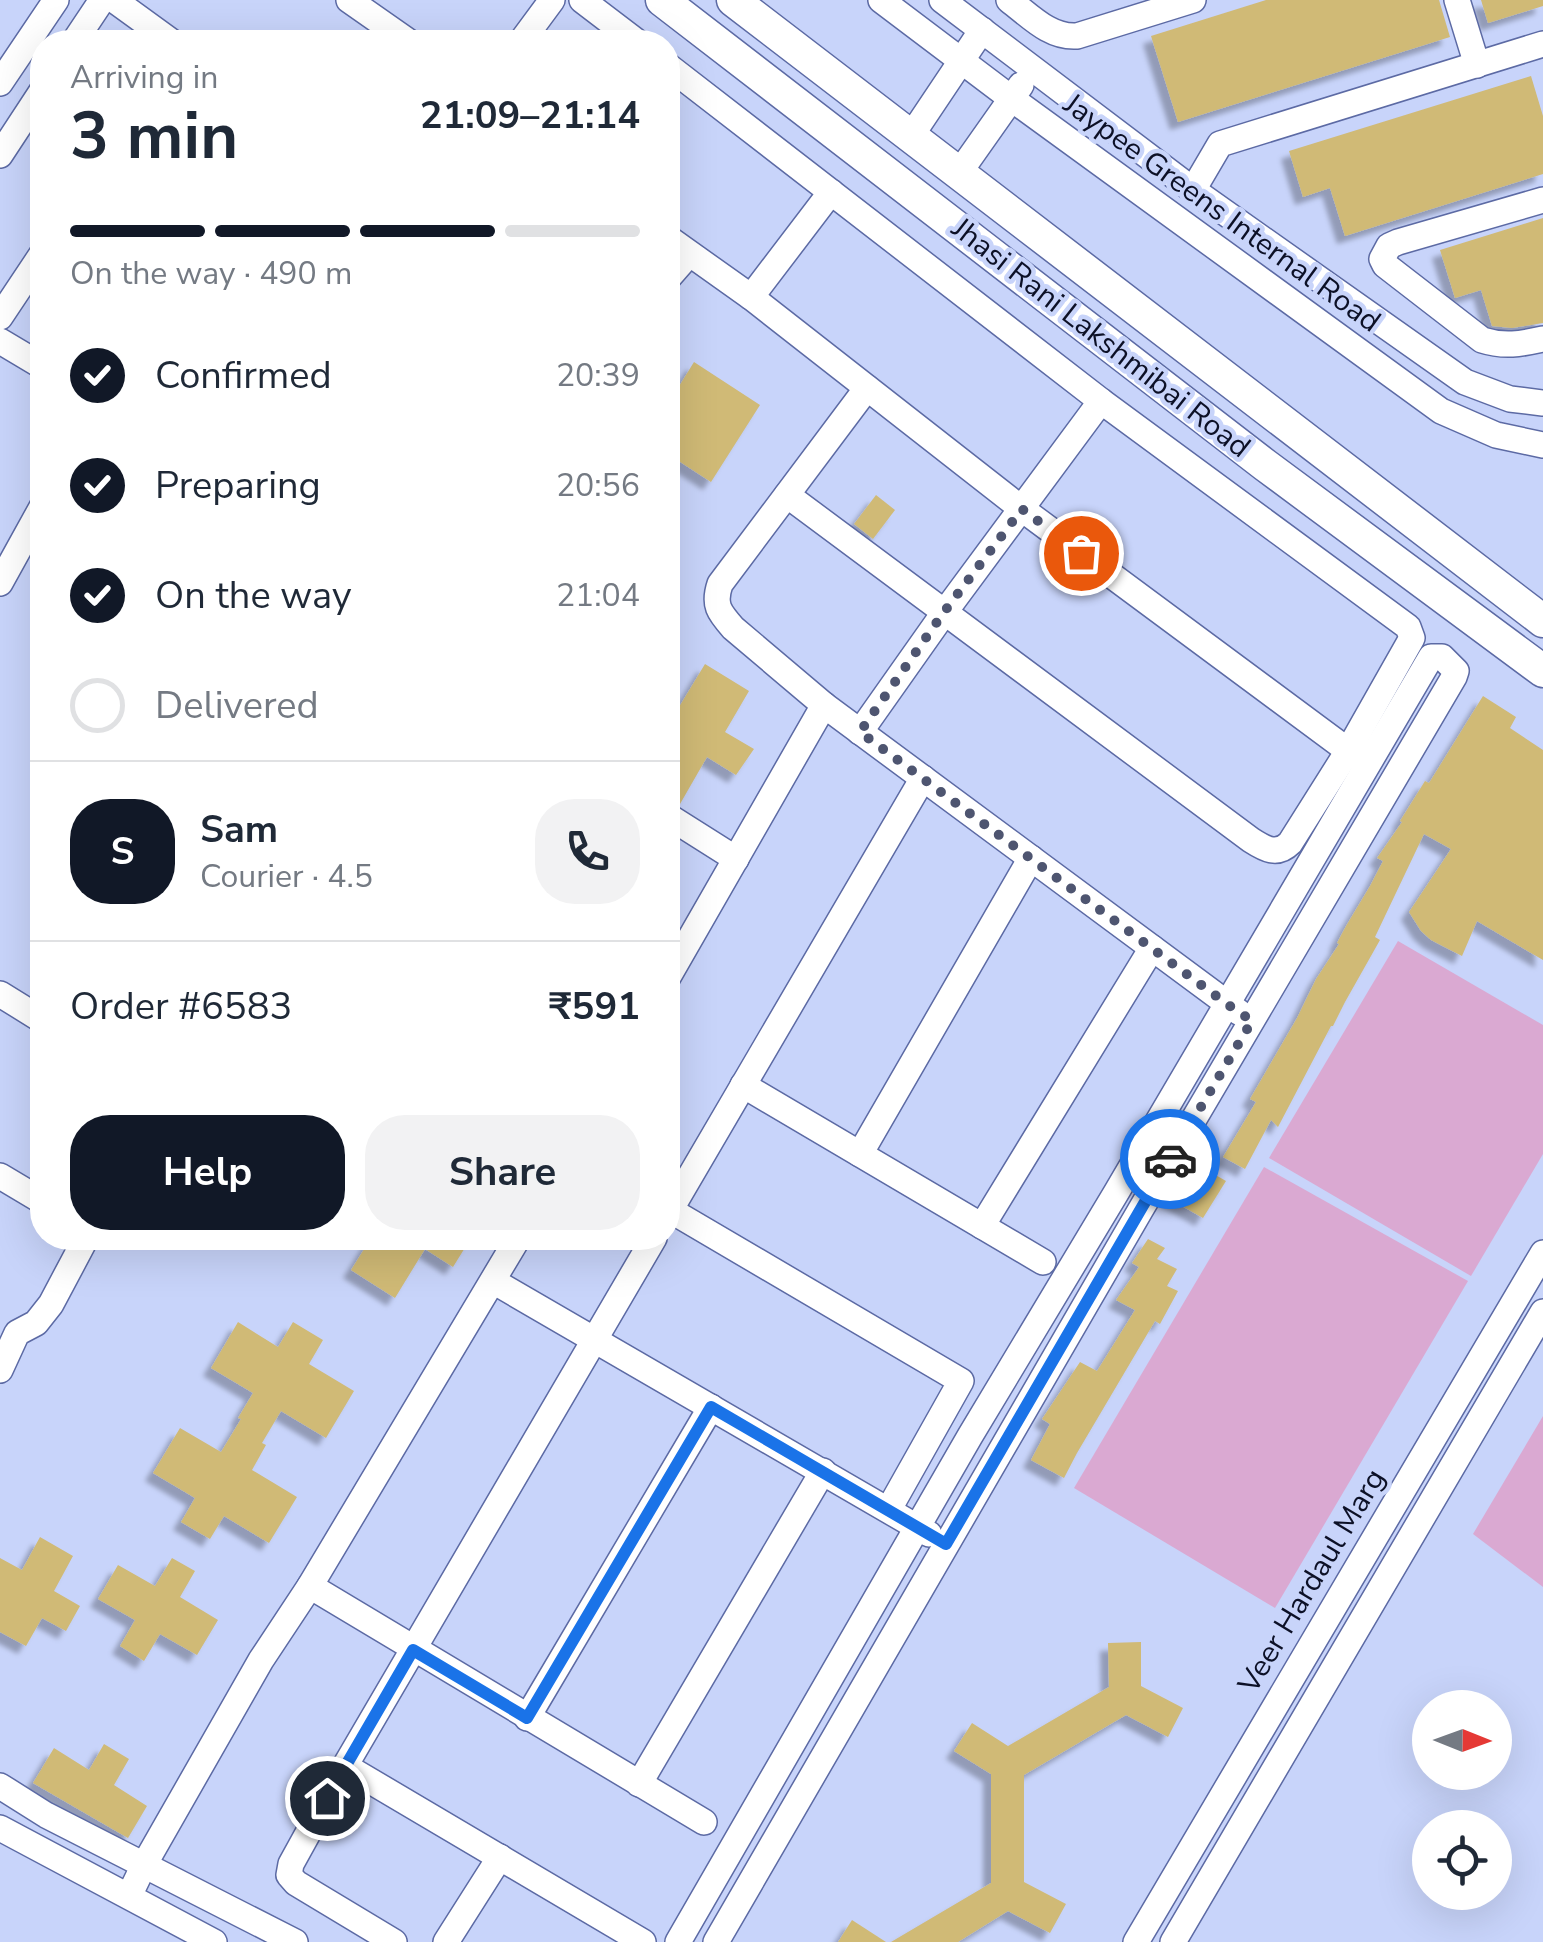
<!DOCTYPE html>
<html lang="en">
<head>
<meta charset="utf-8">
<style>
  body { margin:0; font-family:"Nunito Sans",sans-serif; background:#f2f2f3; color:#1f2937; height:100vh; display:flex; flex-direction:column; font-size:38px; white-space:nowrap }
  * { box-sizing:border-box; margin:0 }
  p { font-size:32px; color:#747a83 }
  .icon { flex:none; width:55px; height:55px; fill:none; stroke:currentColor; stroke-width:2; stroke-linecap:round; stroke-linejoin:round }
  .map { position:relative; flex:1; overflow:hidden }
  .panel { position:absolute; left:30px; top:30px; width:650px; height:1220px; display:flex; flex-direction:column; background:#fff; border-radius:40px; box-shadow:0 10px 40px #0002 }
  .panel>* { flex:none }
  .needle { width:65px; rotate:91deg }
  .controls { position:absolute; left:1412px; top:1690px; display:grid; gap:20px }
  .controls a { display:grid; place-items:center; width:100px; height:100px; border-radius:50%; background:#fff; box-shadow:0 10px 40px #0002; font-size:50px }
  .pin { position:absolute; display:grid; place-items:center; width:85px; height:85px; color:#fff; margin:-42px; border:5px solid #fff; border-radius:50%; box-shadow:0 2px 10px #0007 }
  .courier { position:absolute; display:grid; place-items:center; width:100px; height:100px; margin:-50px; border:8px solid #1a73e8; border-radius:50%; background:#fff; color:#222; box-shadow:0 2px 12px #0007 }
  .headline em { font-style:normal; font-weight:700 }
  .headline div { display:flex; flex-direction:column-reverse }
  .headline { display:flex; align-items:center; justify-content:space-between; height:170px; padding:0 40px }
  h1 { font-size:65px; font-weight:700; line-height:75px }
  .bar { display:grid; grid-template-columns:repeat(4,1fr); gap:15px 10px; align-content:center; height:120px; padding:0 40px }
  .bar i { height:12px; border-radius:8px; background:#e0e1e3 }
  .bar .on { background:#111827 }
  .bar p { grid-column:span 4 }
  .line { display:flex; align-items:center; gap:25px; padding:0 40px; border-top:2px solid #e0e1e3 }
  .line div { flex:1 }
  .round { display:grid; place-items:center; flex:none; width:105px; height:105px; border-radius:40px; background:#f2f2f3 }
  ol { padding:0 40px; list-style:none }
  li { display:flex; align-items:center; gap:30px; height:110px }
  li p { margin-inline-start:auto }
  li .icon { padding:10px; border-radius:50%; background:#111827; color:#fff; stroke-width:4 }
  li:last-child { color:#747a83 }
  li i { width:55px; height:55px; border:5px solid #e0e1e3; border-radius:50% }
  .action { display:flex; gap:20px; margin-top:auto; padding:20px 40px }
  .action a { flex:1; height:115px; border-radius:40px; background:#111827; color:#fff; font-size:40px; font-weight:700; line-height:115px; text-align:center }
  .action a+a { background:#f2f2f3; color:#1f2937 }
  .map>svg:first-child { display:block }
</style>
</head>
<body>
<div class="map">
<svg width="1543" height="1942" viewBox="0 0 1543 1942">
  <defs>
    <filter id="shadow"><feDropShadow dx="-8" dy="8" stdDeviation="2.5" flood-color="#0004"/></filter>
  </defs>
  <rect width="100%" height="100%" fill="#c8d4fa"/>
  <g fill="#daa9d2">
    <polygon points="1398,941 1543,1025 1543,1154 1471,1276 1269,1158"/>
    <polygon points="1264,1167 1468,1281 1275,1608 1074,1488"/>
    <polygon points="1543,1416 1543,1587 1473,1534"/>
  </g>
  <g fill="#d0ba76" filter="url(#shadow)">
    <polygon points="1266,0 1439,0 1450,37 1178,122 1151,36"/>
    <polygon points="1481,0 1543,0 1543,6 1488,23"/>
    <polygon points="1531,76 1543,116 1543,174 1345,236 1330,188 1303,197 1289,151"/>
    <polygon points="1543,218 1543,323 1512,328 1492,326 1481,290 1455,298 1440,250"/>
    <polygon points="694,362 760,405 711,482 668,454 668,404"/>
    <polygon points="876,495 895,510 873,539 854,524"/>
    <polygon points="705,664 749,691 725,732 754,749 736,775 707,757 680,804 668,796 668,700 679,707"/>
    <polygon points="1483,696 1516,717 1510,728 1543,750 1543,960 1477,921 1462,956 1431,940 1421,931 1409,912 1451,849 1424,834 1375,937 1380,940 1345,1002 1333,1026 1331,1026 1278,1127 1271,1120 1245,1169 1223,1157 1256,1102 1250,1099 1297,1018 1316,979 1339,944 1337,943 1346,926 1370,886 1383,861 1377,858 1402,822 1400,821 1425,781 1429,783"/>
    <polygon points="1191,1161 1226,1181 1203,1218 1168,1198"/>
    <polygon points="371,1238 471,1238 453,1267 425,1249 395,1298 351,1270"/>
    <polygon points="1148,1239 1165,1248 1157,1259 1177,1269 1167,1286 1178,1291 1160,1324 1155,1321 1077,1453 1064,1478 1031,1460 1050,1424 1042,1419 1080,1362 1097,1371 1135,1310 1116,1300 1139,1267 1132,1263"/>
    <polygon points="238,1322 278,1347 293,1322 323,1340 309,1364 354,1391 326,1438 281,1411 262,1443 266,1445 252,1470 297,1497 269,1543 224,1516 210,1539 181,1522 195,1498 153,1473 180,1428 221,1452 241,1419 238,1418 253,1393 211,1368"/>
    <polygon points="40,1537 73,1556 54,1591 80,1606 66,1631 42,1618 26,1646 0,1632 0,1558 22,1570"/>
    <polygon points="172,1558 195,1571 180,1597 218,1620 197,1655 160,1634 144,1661 120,1646 135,1620 98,1599 118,1565 155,1586"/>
    <polygon points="1141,1642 1141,1686 1183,1708 1168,1737 1126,1715 1024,1775 1024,1882 1066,1904 1050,1933 1008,1911 958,1942 891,1942 991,1883 991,1774 954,1751 972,1723 1008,1746 1109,1687 1108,1643"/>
    <polygon points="104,1744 129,1759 114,1785 147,1806 128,1838 33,1783 54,1748 89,1770"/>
    <polygon points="852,1920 886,1942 838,1942"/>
  </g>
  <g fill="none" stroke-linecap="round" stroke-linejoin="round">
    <g stroke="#5c6aa4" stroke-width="28">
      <g id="minor">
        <polyline points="114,0 172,42"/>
        <polyline points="349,0 409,42"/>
        <polyline points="582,0 637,42"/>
        <polyline points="881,0 1012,99 1441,411 1496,435 1543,445"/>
        <polyline points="942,0 1193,190 1465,382 1510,399 1543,403"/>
        <path d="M1009,0C1030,16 1050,38 1077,36L1193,0"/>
        <polyline points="1457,0 1477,65"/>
        <polyline points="74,42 102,0"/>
        <polyline points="521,42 552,0"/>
        <path d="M668,66L1101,401L1408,627L1412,638L1348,751L1290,843C1277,856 1265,849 1251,840L787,495"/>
        <polyline points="0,83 56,0"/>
        <polyline points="911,136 982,30"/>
        <polyline points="0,155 42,91"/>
        <polyline points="959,173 1021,85"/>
        <polyline points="1193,190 1220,144 1543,44"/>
        <path d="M1543,200L1398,242L1389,246L1382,259L1385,265L1482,340C1504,347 1521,344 1543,339"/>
        <polyline points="668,238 751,297 1022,509 1358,758"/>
        <polyline points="668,278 689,254"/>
        <polyline points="751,297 831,192"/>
        <polyline points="0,317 42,254"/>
        <polyline points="0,341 42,366"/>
        <path d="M867,388L720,584C713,605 719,612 733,628L824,705L1240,1013"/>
        <polyline points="0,583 42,507"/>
        <polyline points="860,732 944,613 1101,401"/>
        <polyline points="668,816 736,859"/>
        <polyline points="668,977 824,705"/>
        <polyline points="0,994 42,1020"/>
        <polyline points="743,1085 1043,1262"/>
        <polyline points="860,1154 1031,858"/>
        <polyline points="0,1176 42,1201"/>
        <polyline points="670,1210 961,1381 889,1509"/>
        <polyline points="668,1214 923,778"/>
        <polyline points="982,1226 1152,948"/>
        <polyline points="493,1281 929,1534"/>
        <polyline points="0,1370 17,1333 36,1323 51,1304 86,1238"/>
        <polyline points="310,1586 704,1822"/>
        <polyline points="527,1718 711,1407"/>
        <polyline points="345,1766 643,1942"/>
        <polyline points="639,1784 823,1471"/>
        <polyline points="0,1786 46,1815 295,1942"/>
        <polyline points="0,1828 214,1942"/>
        <polyline points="129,1896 144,1865 261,1660 310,1586 518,1238"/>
        <polyline points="394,1942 296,1883 289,1875 291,1864 345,1766 654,1238"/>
        <polyline points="446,1942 500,1857"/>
        <polyline points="678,1942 970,1436 1116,1193 1431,657 1442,657 1456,671 1454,677 1141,1209 716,1942"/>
        <polyline points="1136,1942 1543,1253"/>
        <polyline points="1173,1942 1543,1312"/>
      </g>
    </g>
    <g stroke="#5c6aa4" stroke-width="35">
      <g id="major">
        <polyline points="662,0 1265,465 1543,671"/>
        <polyline points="733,0 1543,621"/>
      </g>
    </g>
    <use href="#minor" stroke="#fff" stroke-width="25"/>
    <use href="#major" stroke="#fff" stroke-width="32"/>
  </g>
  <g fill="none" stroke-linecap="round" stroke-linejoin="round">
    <polyline stroke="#4e5570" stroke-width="10" stroke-dasharray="0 18" points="1081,553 1022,509 944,612 860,732 1227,1004 1252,1021 1170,1159"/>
    <polyline stroke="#1a73e8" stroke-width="12" points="327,1798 413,1650 527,1718 711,1407 946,1544 1170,1159"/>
  </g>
  <g text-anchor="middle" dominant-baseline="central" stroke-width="9" stroke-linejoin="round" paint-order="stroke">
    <g font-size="30" fill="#0c1026" stroke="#c8d4fa">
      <text transform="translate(1222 213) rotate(36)">Jaypee Greens Internal Road</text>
      <text transform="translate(1101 338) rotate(38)">Jhasi Rani Lakshmibai Road</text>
      <text transform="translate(1312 1581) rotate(-59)">Veer Hardaul Marg</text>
    </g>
  </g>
</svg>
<div class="controls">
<a><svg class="needle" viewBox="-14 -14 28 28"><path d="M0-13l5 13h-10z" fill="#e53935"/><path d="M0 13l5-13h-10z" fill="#747a83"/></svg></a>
<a><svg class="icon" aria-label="locate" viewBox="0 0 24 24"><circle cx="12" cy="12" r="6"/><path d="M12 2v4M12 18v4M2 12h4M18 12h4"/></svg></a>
</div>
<div class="pin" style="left:1081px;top:553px;background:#ea580c"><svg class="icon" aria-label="bag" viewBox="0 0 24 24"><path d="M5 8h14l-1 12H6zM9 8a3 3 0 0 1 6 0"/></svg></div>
<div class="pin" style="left:327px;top:1798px;background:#1f2937"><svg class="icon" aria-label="home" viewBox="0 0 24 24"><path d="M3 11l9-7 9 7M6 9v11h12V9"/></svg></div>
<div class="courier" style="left:1170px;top:1159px"><svg class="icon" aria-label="car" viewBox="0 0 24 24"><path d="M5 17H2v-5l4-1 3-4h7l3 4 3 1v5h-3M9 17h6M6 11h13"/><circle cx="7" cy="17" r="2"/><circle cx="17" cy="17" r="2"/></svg></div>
<section class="panel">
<div class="headline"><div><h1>3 min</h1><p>Arriving in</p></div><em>21:09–21:14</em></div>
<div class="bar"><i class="on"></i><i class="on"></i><i class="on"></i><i></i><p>On the way · 490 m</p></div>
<ol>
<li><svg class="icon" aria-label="check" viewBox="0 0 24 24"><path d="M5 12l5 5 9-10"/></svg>Confirmed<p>20:39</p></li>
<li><svg class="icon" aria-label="check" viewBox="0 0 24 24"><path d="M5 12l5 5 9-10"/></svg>Preparing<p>20:56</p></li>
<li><svg class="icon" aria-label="check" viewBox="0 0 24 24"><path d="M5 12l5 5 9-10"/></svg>On the way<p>21:04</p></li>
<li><i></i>Delivered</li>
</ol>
<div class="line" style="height:180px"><b class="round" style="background:#111827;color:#fff">S</b><div><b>Sam</b><p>Courier · 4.5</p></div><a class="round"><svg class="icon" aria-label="phone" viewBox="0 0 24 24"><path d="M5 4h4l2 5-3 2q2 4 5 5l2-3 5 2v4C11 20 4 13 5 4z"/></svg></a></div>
<div class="line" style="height:130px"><div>Order #6583</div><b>₹591</b></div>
<div class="action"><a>Help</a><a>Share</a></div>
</section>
</div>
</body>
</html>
